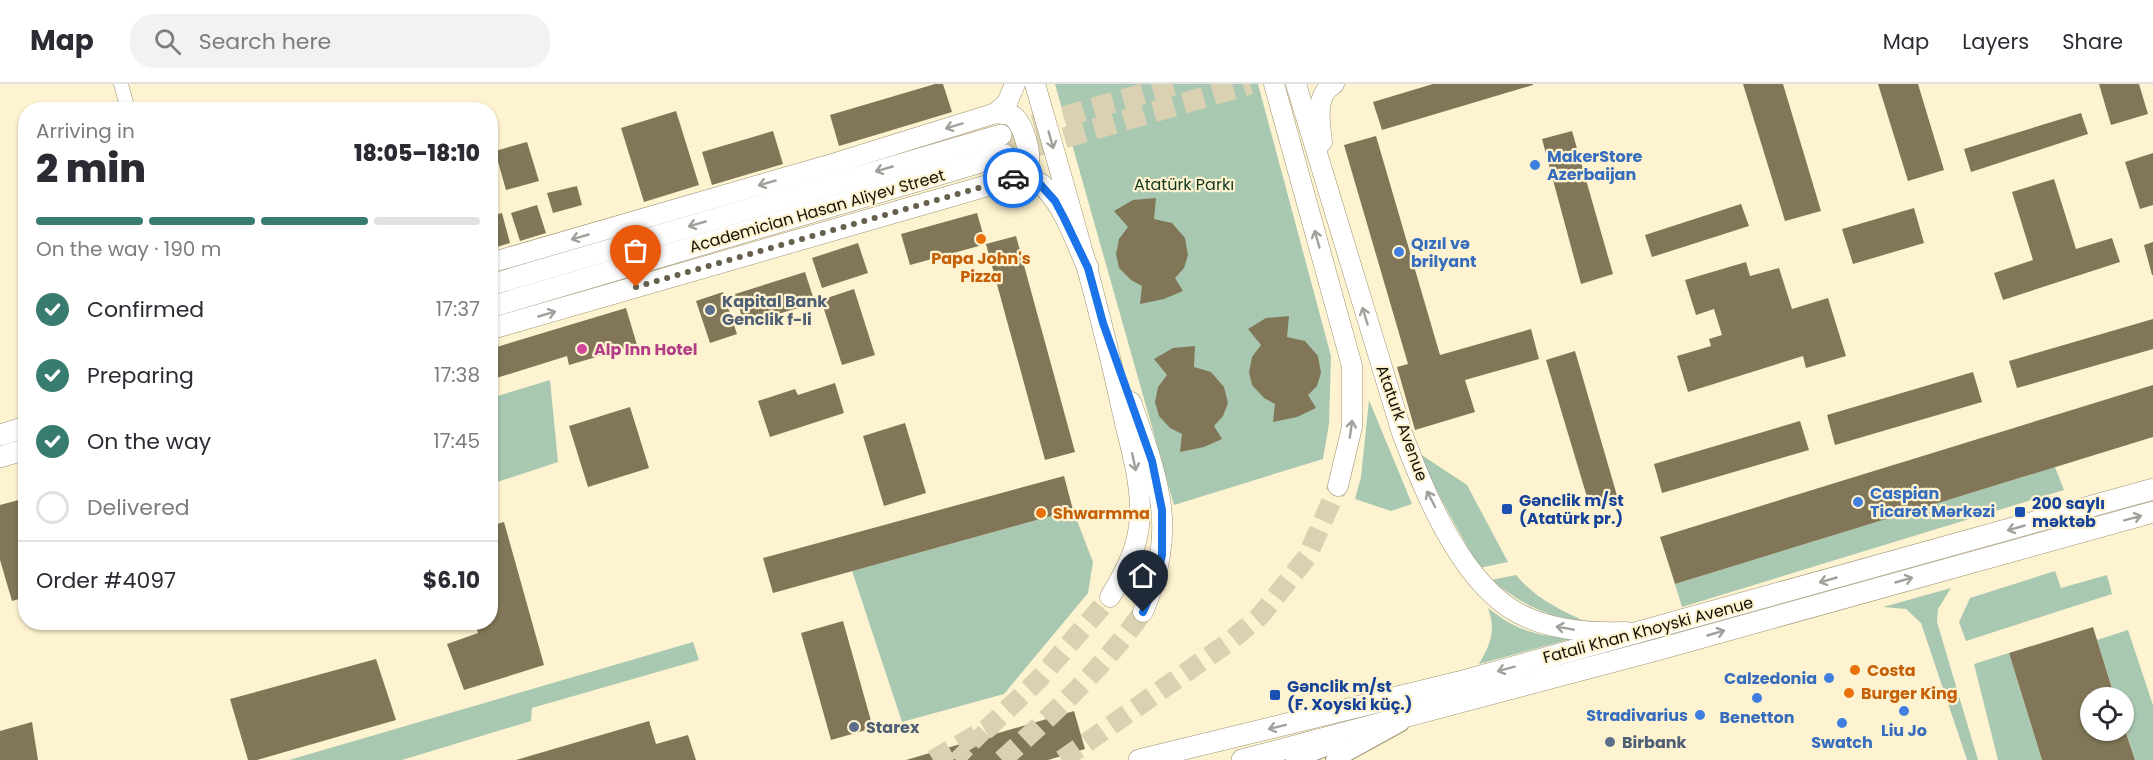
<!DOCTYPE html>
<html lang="en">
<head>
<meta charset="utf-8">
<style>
  body { margin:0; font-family:Poppins,sans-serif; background:#f2f2f3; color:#2b2b33; height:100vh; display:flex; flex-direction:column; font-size:22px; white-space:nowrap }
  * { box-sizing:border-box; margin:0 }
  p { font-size:20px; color:#7c7c81 }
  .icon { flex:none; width:33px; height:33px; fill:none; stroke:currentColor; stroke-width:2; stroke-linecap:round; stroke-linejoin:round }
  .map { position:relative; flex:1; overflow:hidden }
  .side { position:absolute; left:18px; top:18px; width:480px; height:528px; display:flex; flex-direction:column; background:#fff; border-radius:24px; box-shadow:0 2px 4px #0004 }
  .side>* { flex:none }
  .buttons { position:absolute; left:2080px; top:603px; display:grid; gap:12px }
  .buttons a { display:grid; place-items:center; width:54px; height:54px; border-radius:50%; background:#fff; box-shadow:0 2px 4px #0004; font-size:30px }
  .pin { position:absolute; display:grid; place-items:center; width:51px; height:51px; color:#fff; margin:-62px -26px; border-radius:50% 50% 50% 0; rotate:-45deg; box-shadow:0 0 6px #0007 }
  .pin .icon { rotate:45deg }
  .courier { position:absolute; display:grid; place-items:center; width:60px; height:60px; margin:-30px; border:4px solid #1a73e8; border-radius:50%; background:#fff; color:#222; box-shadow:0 2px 8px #0007 }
  .head em { font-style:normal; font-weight:800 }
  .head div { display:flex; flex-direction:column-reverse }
  .head { display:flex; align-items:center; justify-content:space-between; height:102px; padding:0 18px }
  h1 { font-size:39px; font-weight:800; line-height:45px }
  .bar { display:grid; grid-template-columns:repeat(4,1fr); gap:9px 6px; align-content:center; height:72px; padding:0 18px }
  .bar i { height:8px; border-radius:4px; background:#e1e1e2 }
  .bar .on { background:#387c6f }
  .bar p { grid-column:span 4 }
  .line { display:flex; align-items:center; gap:15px; padding:0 18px; border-top:2px solid #e1e1e2 }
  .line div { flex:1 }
  ol { padding:0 18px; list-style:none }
  li { display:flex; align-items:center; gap:18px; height:66px }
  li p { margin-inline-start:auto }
  li .icon { padding:6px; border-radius:50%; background:#387c6f; color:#fff; stroke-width:4 }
  li:last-child { color:#7c7c81 }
  li i { width:33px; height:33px; border:3px solid #e1e1e2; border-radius:50% }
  header { display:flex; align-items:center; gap:36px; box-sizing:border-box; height:84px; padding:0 30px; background:#fff; border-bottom:2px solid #e1e1e2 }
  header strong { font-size:28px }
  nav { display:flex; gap:33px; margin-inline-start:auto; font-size:21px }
  .search { width:420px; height:54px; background:#f2f2f3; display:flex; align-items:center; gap:15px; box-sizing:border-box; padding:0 21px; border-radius:24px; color:#7c7c81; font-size:22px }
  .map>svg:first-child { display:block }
</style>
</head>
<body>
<header>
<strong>Map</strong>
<div class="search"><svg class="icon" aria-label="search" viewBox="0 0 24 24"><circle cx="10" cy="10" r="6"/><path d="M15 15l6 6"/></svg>Search here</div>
<nav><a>Map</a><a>Layers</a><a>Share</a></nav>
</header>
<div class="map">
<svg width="2153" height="676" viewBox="0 0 2153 676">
  <rect width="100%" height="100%" fill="#fdf3d0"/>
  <g fill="#a9c8b2">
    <polygon points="1055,0 1258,0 1331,272 1329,340 1323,375 1174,421"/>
    <polygon points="550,296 558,378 491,400 491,314"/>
    <polygon points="1369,316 1412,420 1391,427 1355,415 1361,393"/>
    <polygon points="1414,366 1467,401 1508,478 1479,484"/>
    <polygon points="2055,383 2064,406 1682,523 1675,500"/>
    <polygon points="1073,426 1093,478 1088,509 1004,610 902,638 852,487"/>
    <polygon points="2055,487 2061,504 2107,491 2112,510 1966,557 1959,538 1970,514"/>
    <path d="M1516,491C1536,515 1559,525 1586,538C1544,532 1524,521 1491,496Z"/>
    <polygon points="1951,504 1938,525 1937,538 1978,676 1967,676 1921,539 1906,525 1883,523"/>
    <path d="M1488,524C1517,547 1535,551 1571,555L1479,580C1491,560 1496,546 1488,524Z"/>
    <polygon points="2128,546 2153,621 2153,676 2135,676 2124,642 2124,614 2115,613 2097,556"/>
    <polygon points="693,558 699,576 532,624 531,637 402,676 289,676"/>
    <polygon points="2009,569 2042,676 1998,676 1974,580"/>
  </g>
  <g fill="#817758">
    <polygon points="935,0 943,0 952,28 839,62 830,31"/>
    <polygon points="1433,0 1533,0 1533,1 1382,46 1373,18"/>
    <polygon points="1743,0 1783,0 1821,127 1785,137"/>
    <polygon points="1878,0 1918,0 1944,86 1908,97"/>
    <polygon points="2099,0 2139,0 2148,30 2111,41"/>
    <polygon points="676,27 699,101 644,118 621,44"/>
    <polygon points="2081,29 2088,50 1971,88 1964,65"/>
    <polygon points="773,47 783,80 712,101 702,68"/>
    <polygon points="1572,47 1613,190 1581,200 1542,55"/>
    <polygon points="1376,52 1440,271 1531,245 1539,275 1465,296 1475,328 1415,346 1397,283 1408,280 1344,61"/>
    <polygon points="527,58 539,97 506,106 495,67"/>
    <polygon points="2153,69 2153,121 2140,125 2125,78"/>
    <polygon points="2054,95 2076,165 2112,154 2120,178 2003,216 1994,189 2033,176 2012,108"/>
    <polygon points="577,102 582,121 553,129 547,109"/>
    <polygon points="1156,114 1154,135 1172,139 1185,154 1188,171 1184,184 1175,194 1183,207 1164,215 1140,220 1142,202 1131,196 1119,184 1116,170 1119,155 1128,143 1114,127 1133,116"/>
    <polygon points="1741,120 1749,142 1652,173 1645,151"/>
    <polygon points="537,121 546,149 520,157 511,129"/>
    <polygon points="1914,124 1924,159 1853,180 1842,145"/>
    <polygon points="502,129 510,159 490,165 490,132"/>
    <polygon points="977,129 986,160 910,181 901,150"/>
    <polygon points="1016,152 1075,368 1045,376 986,160"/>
    <polygon points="2153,158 2153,191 2152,191 2144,161"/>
    <polygon points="858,159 868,189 822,204 812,174"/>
    <polygon points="1746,178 1750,192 1779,184 1792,225 1828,214 1846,272 1806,284 1803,272 1688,308 1677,272 1711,262 1709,255 1722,251 1714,225 1696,231 1685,196"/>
    <polygon points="805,188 815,219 744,240 735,210"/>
    <polygon points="854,205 875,271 842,281 821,216"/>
    <polygon points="723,208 737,250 710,259 696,217"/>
    <polygon points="626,224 637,261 569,281 567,272 490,296 490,265"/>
    <polygon points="1289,232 1287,253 1305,257 1318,272 1321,289 1317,302 1308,311 1316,324 1297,333 1273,338 1275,320 1264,314 1252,301 1249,288 1252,273 1261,261 1248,245 1266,234"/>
    <polygon points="2153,235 2153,265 2017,304 2009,277"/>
    <polygon points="1195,262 1194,283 1211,288 1224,303 1228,319 1223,332 1214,342 1222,355 1204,363 1180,368 1182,350 1170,344 1159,332 1155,318 1158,303 1167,291 1154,275 1173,264"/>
    <polygon points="1575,267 1618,415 1590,423 1546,276"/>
    <polygon points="1973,288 1982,318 1835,361 1827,331"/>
    <polygon points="835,299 844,329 770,353 758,317 795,305 798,311"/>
    <polygon points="2153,301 2153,353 1675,500 1660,453"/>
    <polygon points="630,323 649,384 588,403 569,342"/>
    <polygon points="1800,337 1809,366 1662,409 1654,380"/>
    <polygon points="905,339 926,409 884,422 863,352"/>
    <polygon points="1064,392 1073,426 773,509 763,474"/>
    <polygon points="26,414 26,513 12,517 0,476 0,421"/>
    <polygon points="504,438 544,581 464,606 447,560 478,549 475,538 490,538 490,442"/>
    <polygon points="843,537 873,644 831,656 801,549"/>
    <polygon points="2093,543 2115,614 2091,614 2091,646 2125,646 2135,676 2042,676 2009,569"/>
    <polygon points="376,575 396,636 257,676 248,676 230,615"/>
    <polygon points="1074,627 1085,665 1048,676 906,676"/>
    <polygon points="649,637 656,660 688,651 696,676 516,676"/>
    <polygon points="32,638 38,676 0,676 0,647"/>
  </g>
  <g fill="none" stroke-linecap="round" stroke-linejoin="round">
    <polyline stroke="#dad1b2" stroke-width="16" stroke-dasharray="16 8" stroke-linecap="butt" points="956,676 988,644"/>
    <g stroke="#dad1b2" stroke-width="20" stroke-dasharray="20 10" stroke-linecap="butt">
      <polyline points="933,676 988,644 1040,594 1110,513"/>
      <path d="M1002,676C1054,629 1103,584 1143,528"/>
      <polyline points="1062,676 1229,558 1261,531 1307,473 1338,402"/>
    </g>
    <g stroke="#dad1b2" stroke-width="21" stroke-dasharray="21 10" stroke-linecap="butt">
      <polyline points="1004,50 1177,0"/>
      <polyline points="1005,71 1250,0"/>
    </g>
    <g stroke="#9b9171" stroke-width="15">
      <polyline id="minor" points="121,0 128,26"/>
    </g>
    <g stroke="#9b9171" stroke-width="18">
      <g id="tertiary">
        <polyline points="1294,676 1341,658"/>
        <polyline points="1334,676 1401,639"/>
      </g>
    </g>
    <g stroke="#9b9171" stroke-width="21">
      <g id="secondary">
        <path d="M1035,0C1066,108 1098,216 1122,326C1130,363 1144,404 1139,442C1136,469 1123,491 1110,513"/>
        <polyline points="1274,0 1352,282 1352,343 1338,402"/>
        <path d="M1296,0L1402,349C1423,405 1457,488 1508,523C1542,546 1586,549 1626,548"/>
        <path d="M1322,58C1320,39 1314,11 1334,0"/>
        <polyline points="490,179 832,80 996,29 1007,19 1015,0"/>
        <path d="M1131,318C1160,399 1178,445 1143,528"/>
      </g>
    </g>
    <g stroke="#9b9171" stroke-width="22">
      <g id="primary">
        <polyline points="1329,0 1331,1"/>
        <path d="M996,29C1003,29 1010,29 1015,34C1024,43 1031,69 1028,81L1017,93"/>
        <polyline points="490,201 1001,51"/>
        <polyline points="490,223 1005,71"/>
        <path d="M490,245L1017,93C1024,94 1033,95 1039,99C1061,113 1077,160 1088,184"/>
        <polyline points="0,351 26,343"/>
        <polyline points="0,373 26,365"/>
        <polyline points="1139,676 1459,598 2153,405"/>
        <polyline points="1242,676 1660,565 2153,428"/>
      </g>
    </g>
    <use href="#minor" stroke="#fff" stroke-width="14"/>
    <use href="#tertiary" stroke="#fff" stroke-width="16"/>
    <use href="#secondary" stroke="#fff" stroke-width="20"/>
    <use href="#primary" stroke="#fff" stroke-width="21"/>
  </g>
  <defs><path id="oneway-shaft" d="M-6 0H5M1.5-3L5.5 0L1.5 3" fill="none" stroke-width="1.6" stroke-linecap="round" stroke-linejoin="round" transform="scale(1.5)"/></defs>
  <g stroke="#a1a09b">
    <use href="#oneway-shaft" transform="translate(954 42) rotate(163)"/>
    <use href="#oneway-shaft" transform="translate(1051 56) rotate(74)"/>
    <use href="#oneway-shaft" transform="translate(884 85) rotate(164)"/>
    <use href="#oneway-shaft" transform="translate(767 99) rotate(164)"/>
    <use href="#oneway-shaft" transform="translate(697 140) rotate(164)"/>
    <use href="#oneway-shaft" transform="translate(580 153) rotate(164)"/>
    <use href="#oneway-shaft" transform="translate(1317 155) rotate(-106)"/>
    <use href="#oneway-shaft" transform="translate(547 230) rotate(-16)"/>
    <use href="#oneway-shaft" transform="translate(1365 232) rotate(-107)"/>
    <use href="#oneway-shaft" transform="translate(1351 345) rotate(-82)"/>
    <use href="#oneway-shaft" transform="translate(1134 378) rotate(78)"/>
    <use href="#oneway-shaft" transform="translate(1431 415) rotate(-117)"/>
    <use href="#oneway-shaft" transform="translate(2133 434) rotate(-15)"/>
    <use href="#oneway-shaft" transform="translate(2016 444) rotate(164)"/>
    <use href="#oneway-shaft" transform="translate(1828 496) rotate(164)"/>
    <use href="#oneway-shaft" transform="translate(1904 496) rotate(-16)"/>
    <use href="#oneway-shaft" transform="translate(1565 544) rotate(-170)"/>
    <use href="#oneway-shaft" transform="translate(1716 549) rotate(-16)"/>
    <use href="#oneway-shaft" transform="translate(1506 585) rotate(165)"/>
    <use href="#oneway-shaft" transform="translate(1277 643) rotate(166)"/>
  </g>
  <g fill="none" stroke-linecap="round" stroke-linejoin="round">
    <polyline stroke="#66604d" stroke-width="6" stroke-dasharray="0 10.8" points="636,203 1013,94"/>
    <polyline stroke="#1a73e8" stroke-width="8" points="1013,94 1038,98 1055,117 1064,134 1088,184 1103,239 1152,377 1162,426 1162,471 1156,498 1143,528"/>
  </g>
  <g fill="#3f7fe0" stroke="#fdf3d0" stroke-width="2">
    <circle cx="1535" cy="81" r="6"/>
    <circle cx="1399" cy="168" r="6"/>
    <circle cx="1858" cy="418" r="6"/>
    <circle cx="1829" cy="594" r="6"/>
    <circle cx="1757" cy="614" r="6"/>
    <circle cx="1904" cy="627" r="6"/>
    <circle cx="1700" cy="631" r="6"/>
    <circle cx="1842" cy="639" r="6"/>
  </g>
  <g fill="#e8710a" stroke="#fdf3d0" stroke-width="2">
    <circle cx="981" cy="155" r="6"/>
    <circle cx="1041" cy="429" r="6"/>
    <circle cx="1855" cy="586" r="6"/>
    <circle cx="1849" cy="609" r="6"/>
  </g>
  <g fill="#5c6f8a" stroke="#fdf3d0" stroke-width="2">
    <circle cx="710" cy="226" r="6"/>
    <circle cx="854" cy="643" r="6"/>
    <circle cx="1610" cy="658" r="6"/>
  </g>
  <circle fill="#d1479c" stroke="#fdf3d0" stroke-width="2" cx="582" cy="265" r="6"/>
  <g fill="#1a4fb4" stroke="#fdf3d0" stroke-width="2">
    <rect x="1501" y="419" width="12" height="12" rx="3"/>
    <rect x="2014" y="422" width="12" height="12" rx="3"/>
    <rect x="1269" y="605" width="12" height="12" rx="3"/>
  </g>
  <g text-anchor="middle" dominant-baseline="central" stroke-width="4.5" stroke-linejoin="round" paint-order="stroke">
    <g font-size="16" font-weight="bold" fill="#366cbe" stroke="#fdf3d0" text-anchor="start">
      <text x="1547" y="72">MakerStore<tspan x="1547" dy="18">Azerbaijan</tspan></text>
      <text x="1411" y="159">Qızıl və<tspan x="1411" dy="18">brilyant</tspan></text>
      <text x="1870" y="409">Caspian<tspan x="1870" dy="18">Ticarət Mərkəzi</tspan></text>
      <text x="1817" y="594" text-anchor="end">Calzedonia</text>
      <text x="1688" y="631" text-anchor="end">Stradivarius</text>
      <text x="1757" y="633" text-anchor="middle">Benetton</text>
      <text x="1904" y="646" text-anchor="middle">Liu Jo</text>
      <text x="1842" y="658" text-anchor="middle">Swatch</text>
    </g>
    <g font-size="16" fill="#113721" stroke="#fdf3d0">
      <text x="1184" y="100">Atatürk Parkı</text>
    </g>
    <g font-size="16" fill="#151106" stroke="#fdf3d0">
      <text transform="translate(817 127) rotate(-16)">Academician Hasan Aliyev Street</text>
      <text transform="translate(1402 339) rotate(70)">Ataturk Avenue</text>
      <text transform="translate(1648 546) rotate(-15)">Fatali Khan Khoyski Avenue</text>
    </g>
    <g font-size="16" font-weight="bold" fill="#c56008" stroke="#fdf3d0" text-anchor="start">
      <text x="981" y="174" text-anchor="middle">Papa John's<tspan x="981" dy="18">Pizza</tspan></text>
      <text x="1053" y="429">Shwarmma</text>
      <text x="1867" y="586">Costa</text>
      <text x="1861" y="609">Burger King</text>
    </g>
    <g font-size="16" font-weight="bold" fill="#4e5e75" stroke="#fdf3d0" text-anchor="start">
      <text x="722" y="217">Kapital Bank<tspan x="722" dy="18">Genclik f-li</tspan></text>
      <text x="866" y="643">Starex</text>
      <text x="1622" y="658">Birbank</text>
    </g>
    <g font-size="16" font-weight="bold" fill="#b23c85" stroke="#fdf3d0" text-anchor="start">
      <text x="594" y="265">Alp Inn Hotel</text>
    </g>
    <g font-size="16" font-weight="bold" fill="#164399" stroke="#fdf3d0" text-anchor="start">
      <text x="1519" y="416">Gənclik m/st<tspan x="1519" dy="18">(Atatürk pr.)</tspan></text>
      <text x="2032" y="419">200 saylı<tspan x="2032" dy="18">məktəb</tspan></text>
      <text x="1287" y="602">Gənclik m/st<tspan x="1287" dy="18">(F. Xoyski küç.)</tspan></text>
    </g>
  </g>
</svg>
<div class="buttons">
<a><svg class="icon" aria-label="locate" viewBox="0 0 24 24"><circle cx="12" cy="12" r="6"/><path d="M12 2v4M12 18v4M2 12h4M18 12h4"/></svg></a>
</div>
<div class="pin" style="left:636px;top:203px;background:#ea580c"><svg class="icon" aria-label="bag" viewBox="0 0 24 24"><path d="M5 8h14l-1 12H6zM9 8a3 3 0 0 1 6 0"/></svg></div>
<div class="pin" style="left:1143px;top:528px;background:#1f2937"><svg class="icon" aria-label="home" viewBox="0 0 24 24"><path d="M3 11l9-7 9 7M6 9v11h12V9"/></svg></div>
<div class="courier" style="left:1013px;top:94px"><svg class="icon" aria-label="car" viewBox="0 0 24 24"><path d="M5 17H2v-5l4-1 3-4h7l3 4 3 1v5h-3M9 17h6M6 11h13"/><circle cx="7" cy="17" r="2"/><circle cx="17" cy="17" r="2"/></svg></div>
<section class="side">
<div class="head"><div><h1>2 min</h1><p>Arriving in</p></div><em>18:05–18:10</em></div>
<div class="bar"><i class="on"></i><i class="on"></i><i class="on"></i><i></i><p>On the way · 190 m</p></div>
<ol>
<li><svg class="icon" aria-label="check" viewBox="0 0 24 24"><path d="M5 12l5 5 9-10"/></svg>Confirmed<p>17:37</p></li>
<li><svg class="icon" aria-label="check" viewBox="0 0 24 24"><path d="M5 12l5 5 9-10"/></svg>Preparing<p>17:38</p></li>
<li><svg class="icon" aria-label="check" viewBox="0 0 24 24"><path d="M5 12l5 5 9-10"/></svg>On the way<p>17:45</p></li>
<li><i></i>Delivered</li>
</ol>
<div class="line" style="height:78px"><div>Order #4097</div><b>$6.10</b></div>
</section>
</div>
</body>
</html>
